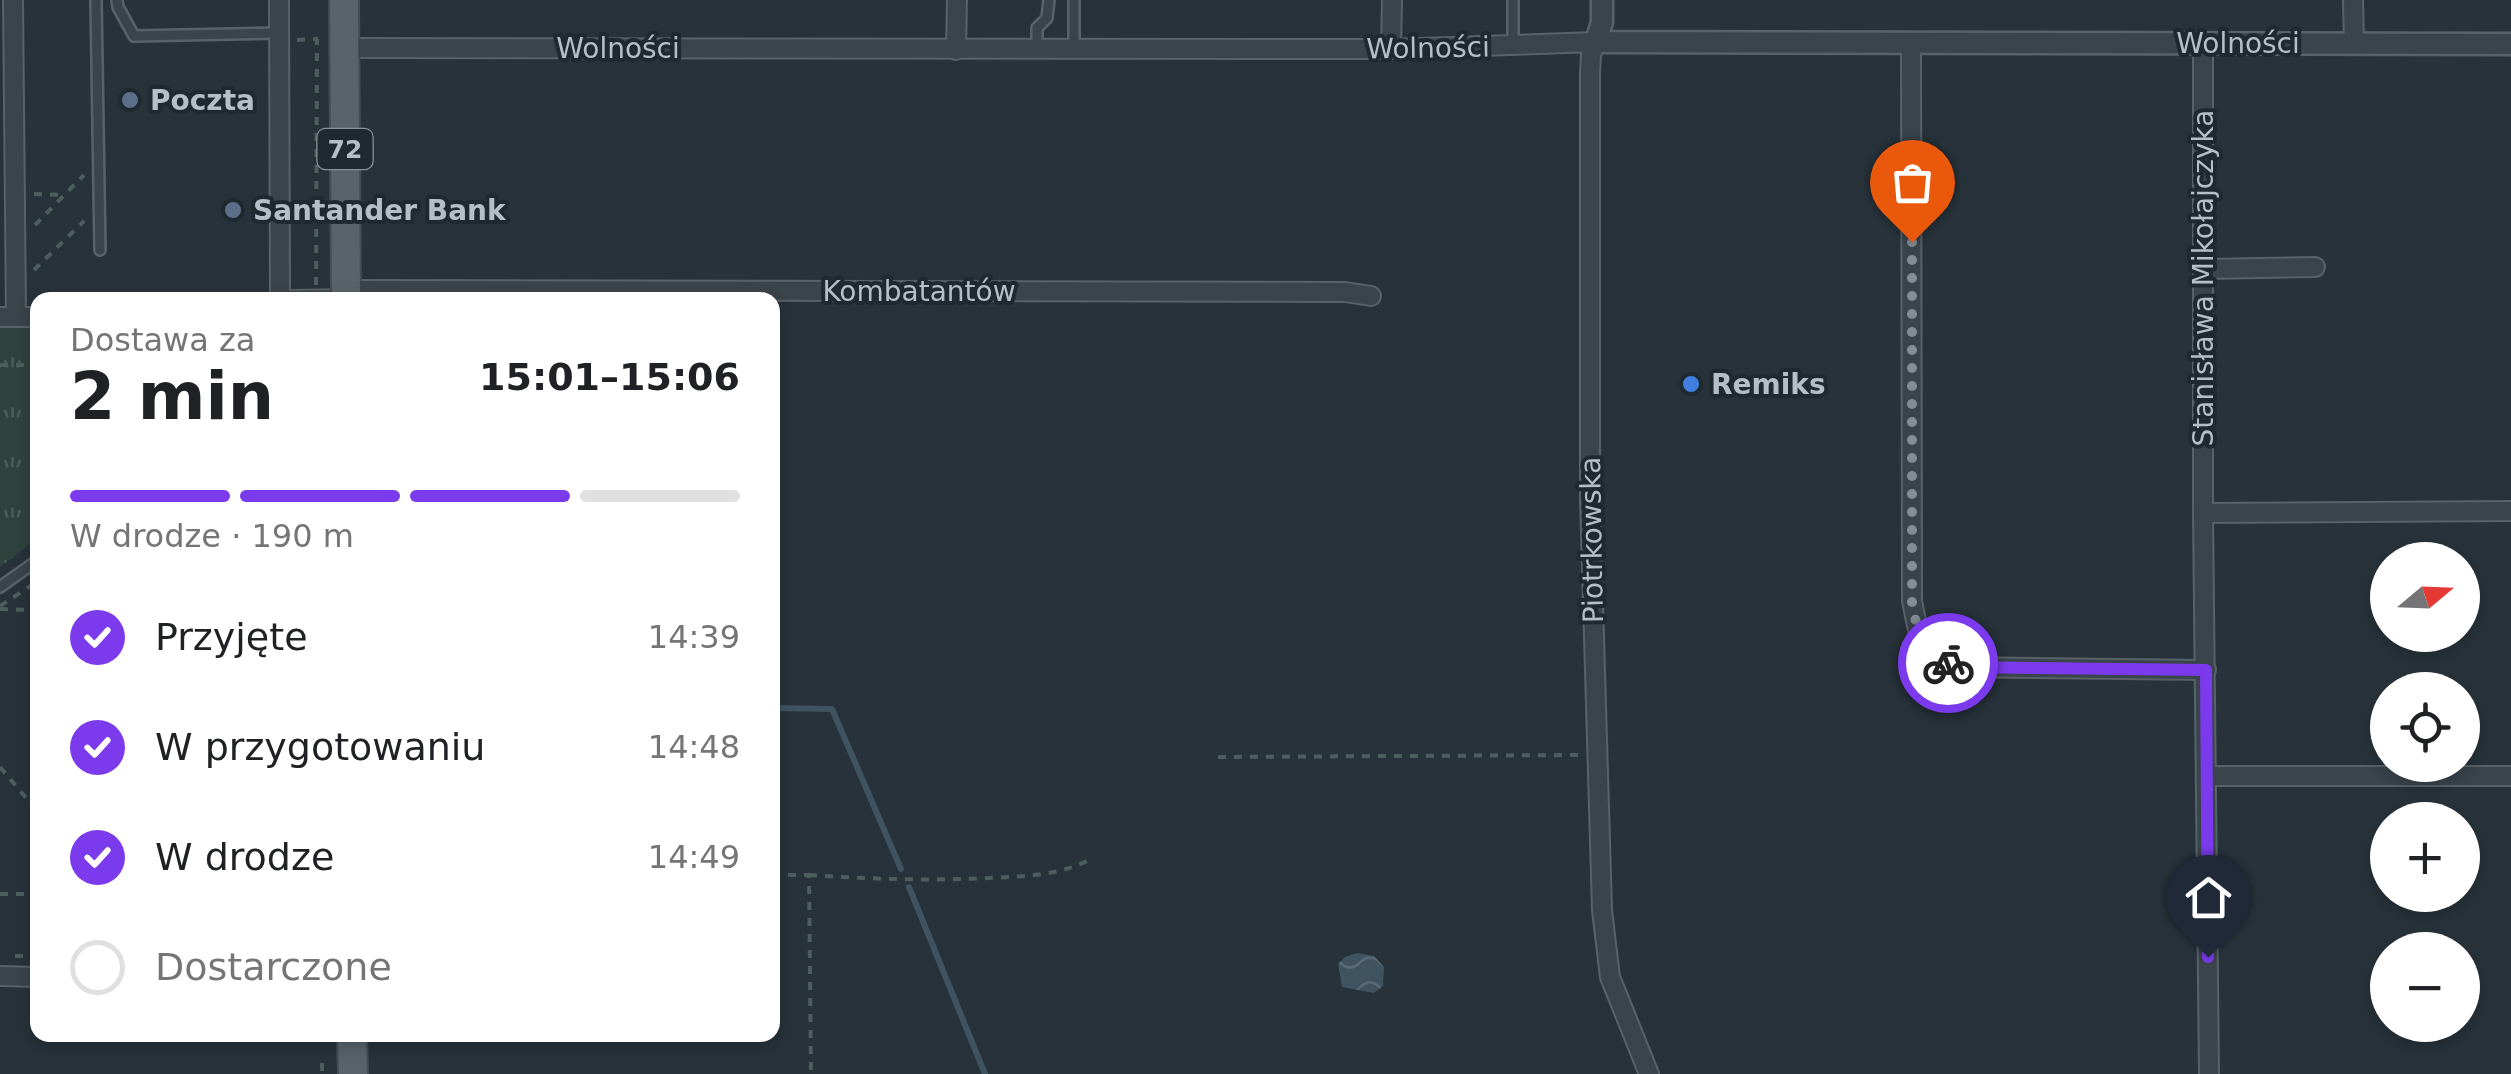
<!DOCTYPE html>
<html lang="pl">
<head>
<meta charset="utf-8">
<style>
  body { margin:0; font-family:"DejaVu Sans",sans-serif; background:#f6f6f6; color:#202124; height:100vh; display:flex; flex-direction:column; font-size:38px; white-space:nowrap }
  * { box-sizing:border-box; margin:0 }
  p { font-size:32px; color:#757577 }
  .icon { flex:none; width:55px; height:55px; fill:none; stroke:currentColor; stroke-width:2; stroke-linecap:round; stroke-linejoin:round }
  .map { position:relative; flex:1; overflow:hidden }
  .side { position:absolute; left:30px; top:292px; width:750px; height:750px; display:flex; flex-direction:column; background:#fff; border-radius:20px; box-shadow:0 5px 15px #0003 }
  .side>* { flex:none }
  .needle { width:65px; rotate:71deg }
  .buttons { position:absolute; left:2370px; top:542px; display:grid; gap:20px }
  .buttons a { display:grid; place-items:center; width:110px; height:110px; border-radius:50%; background:#fff; box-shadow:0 5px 15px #0003; font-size:50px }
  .pin { position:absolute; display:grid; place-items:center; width:85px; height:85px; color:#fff; margin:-102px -42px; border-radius:50% 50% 50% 0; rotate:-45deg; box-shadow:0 0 10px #0007 }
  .pin .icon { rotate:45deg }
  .courier { position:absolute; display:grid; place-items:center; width:100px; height:100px; margin:-50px; border:8px solid #7c3aed; border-radius:50%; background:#fff; color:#222; box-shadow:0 2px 12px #0007 }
  .overview em { font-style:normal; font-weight:700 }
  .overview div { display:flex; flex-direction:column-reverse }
  .overview { display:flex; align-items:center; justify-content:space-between; height:170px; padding:0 40px }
  h1 { font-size:65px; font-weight:700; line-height:75px }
  .bar { display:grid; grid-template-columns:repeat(4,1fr); gap:15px 10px; align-content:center; height:120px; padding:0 40px }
  .bar i { height:12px; border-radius:8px; background:#e0e0e0 }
  .bar .selected { background:#7c3aed }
  .bar p { grid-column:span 4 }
  ol { padding:0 40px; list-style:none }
  li { display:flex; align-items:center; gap:30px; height:110px }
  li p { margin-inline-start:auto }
  li .icon { padding:10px; border-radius:50%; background:#7c3aed; color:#fff; stroke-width:4 }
  li:last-child { color:#757577 }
  li i { width:55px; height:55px; border:5px solid #e0e0e0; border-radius:50% }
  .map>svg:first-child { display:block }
</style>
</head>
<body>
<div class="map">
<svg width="2511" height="1074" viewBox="0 0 2511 1074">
  <defs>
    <pattern id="park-tufts" width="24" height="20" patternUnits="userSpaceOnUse" patternTransform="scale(2.5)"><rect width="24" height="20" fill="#2f423e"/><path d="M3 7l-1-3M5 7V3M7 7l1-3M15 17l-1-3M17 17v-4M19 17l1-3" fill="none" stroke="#4b5c58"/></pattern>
    <pattern id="water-waves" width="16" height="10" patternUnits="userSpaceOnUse" patternTransform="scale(2.5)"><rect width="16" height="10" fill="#3f5361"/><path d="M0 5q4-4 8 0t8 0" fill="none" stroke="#586a76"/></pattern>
  </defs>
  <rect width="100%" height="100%" fill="#27323a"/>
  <polygon fill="url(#park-tufts)" points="0,323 37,324 37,539 0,567"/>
  <polygon fill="url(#water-waves)" points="1357,953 1374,956 1384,967 1383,986 1374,993 1342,987 1338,964 1345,957"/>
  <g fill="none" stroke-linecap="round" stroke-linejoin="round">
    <g stroke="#3f5361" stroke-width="6">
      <polyline points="772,708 832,709 901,869"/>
      <polyline points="909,887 985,1074"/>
    </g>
    <g stroke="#586269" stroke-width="14">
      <g id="service">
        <polyline points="96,0 100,250"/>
        <polyline points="117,0 118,7 134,36 278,33"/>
        <polyline points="1513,44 1513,0"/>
        <polyline points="1037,48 1037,28 1047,18 1049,0"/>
        <polyline points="1074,49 1074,0"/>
        <polyline points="0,587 38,560"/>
      </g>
    </g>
    <g stroke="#586269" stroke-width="22">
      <g id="minor">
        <polyline points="13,0 16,316"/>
        <polyline points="279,0 280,300"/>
        <polyline points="2353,0 2354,44"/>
        <path d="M1911,42L1912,601C1920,640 1919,653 1959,667L2206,670"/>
        <polyline points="2203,43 2203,513 2209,1074"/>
        <polyline points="344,48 1391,49 1596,42 1591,55 1590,73 1590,500 1602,910 1610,977 1649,1074"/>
        <polyline points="1391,49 1392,0"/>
        <polyline points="956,50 957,0"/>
        <polyline points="2204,269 2315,267"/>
        <polyline points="346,290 1345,292 1371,296"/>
        <polyline points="290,300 346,299"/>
        <polyline points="0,317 38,317"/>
        <polyline points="2203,513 2511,511"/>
        <polyline points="2206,776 2511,776"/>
        <polyline points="0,976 38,977"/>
      </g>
    </g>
    <g stroke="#586269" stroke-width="25">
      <polyline id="tertiary" points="1602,0 1602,22 1596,42 2511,44"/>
    </g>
    <g stroke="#434d54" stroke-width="32">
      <g id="primary">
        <polyline points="344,0 346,300"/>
        <polyline points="352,1035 353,1074"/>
      </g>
    </g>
    <g stroke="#4d5e5e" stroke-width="4" stroke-dasharray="8 8" stroke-linecap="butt">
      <polyline points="297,40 318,39"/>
      <polyline points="34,194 65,195"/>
      <polyline points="35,225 84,175"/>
      <polyline points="34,270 84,221"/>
      <polyline points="316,285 317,39"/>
      <polyline points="0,365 38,365"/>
      <polyline points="0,606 38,581"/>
      <polyline points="0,609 38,610"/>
      <polyline points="1218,757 1583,755"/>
      <polyline points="0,767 38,812"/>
      <polyline points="772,875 809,875 811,1074"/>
      <path d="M809,875C870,879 929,881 990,878C1025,876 1057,876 1089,860"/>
      <polyline points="0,894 27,894 38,887"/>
      <polyline points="15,956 38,956"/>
      <polyline points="322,1063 322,1074"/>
    </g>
    <use href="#service" stroke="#3a444b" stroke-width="9"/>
    <use href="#minor" stroke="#3a444b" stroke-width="18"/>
    <use href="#tertiary" stroke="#3a444b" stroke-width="20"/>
    <use href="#primary" stroke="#58636a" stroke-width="28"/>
  </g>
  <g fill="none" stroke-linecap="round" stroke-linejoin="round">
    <path stroke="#848e95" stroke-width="10" stroke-dasharray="0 18" d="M1912,242V602C1917,628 1920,653 1948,663"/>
    <polyline stroke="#7c3aed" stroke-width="12" points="1948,663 1959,667 2206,670 2208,957"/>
  </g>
  <g fill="#5c6f8a" stroke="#1f2930" stroke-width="4">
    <circle cx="130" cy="100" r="10"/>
    <circle cx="233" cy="210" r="10"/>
  </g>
  <circle fill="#3f7fe0" stroke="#1f2930" stroke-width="4" cx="1691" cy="384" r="10"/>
  <g text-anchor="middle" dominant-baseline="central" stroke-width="8" stroke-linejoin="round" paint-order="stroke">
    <rect fill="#1f2930" stroke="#899299" stroke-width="2.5" x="317.5" y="129" width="55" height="40" rx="8"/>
    <g font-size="25" font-weight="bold" fill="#b6bfc6">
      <text x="345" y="149">72</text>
    </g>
    <g font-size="28" fill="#b6bfc6" stroke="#1f2930">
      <text x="2238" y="43">Wolności</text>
      <text x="618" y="48">Wolności</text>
      <text transform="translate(1428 48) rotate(-1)">Wolności</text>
      <text transform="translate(2203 278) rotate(-90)">Stanisława Mikołajczyka</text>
      <text x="919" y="291">Kombatantów</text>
      <text transform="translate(1592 540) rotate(-91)">Piotrkowska</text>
    </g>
    <g font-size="28" font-weight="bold" fill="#b6bfc6" stroke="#1f2930" text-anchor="start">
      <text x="150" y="100">Poczta</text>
      <text x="253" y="210">Santander Bank</text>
      <text x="1711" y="384">Remiks</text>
    </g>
  </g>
</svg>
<div class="buttons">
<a><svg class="needle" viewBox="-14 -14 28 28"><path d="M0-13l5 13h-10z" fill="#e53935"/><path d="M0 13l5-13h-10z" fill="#757577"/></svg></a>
<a><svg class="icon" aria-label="locate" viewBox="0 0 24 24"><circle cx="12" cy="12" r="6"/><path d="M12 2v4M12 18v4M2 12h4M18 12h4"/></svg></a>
<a>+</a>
<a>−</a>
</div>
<div class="pin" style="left:1912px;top:242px;background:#ea580c"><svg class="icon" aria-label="bag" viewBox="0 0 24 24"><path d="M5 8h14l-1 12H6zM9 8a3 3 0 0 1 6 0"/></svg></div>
<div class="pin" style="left:2208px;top:957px;background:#1f2937"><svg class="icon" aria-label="home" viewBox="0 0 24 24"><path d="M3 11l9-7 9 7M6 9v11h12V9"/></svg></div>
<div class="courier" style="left:1948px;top:663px"><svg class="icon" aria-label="bike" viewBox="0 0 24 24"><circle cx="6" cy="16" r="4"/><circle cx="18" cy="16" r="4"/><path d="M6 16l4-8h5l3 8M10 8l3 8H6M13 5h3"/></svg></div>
<section class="side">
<div class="overview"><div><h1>2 min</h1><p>Dostawa za</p></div><em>15:01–15:06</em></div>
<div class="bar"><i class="selected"></i><i class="selected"></i><i class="selected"></i><i></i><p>W drodze · 190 m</p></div>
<ol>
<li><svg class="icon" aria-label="check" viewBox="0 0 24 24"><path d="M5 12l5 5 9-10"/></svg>Przyjęte<p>14:39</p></li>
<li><svg class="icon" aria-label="check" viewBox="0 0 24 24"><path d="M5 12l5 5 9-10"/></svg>W przygotowaniu<p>14:48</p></li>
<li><svg class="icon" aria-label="check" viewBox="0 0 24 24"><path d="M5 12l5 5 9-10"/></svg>W drodze<p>14:49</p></li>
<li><i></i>Dostarczone</li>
</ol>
</section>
</div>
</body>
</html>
